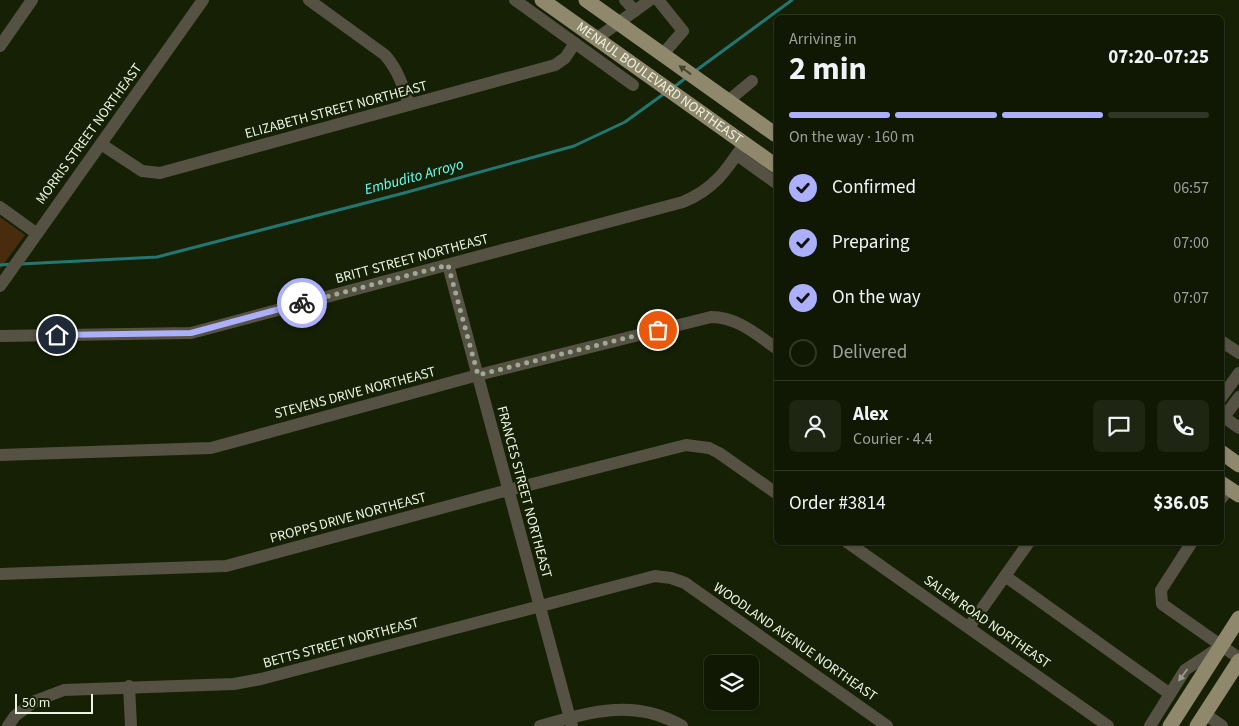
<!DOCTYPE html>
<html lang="en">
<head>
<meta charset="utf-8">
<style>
  body { margin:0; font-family:"Source Sans 3",sans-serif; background:#1e2513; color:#f1f3f6; height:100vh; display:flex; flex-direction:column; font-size:19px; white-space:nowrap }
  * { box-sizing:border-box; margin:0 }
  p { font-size:16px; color:#9ca09a }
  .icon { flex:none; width:28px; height:28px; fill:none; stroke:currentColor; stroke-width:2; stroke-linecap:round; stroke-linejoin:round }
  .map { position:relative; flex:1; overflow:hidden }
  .drawer { position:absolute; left:774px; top:15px; width:450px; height:530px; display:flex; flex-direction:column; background:#101804; border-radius:8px; box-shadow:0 1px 4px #0004,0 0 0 1px #303726 }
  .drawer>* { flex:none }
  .buttons { position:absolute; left:704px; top:655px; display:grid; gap:10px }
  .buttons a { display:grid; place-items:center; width:55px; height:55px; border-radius:8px; background:#101804; box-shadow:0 1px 4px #0004,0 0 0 1px #303726; font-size:25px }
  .scale { position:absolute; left:15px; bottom:12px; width:78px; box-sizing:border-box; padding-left:5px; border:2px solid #ebf3e1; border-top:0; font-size:14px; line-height:18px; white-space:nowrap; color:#ebf3e1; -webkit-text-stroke:4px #162005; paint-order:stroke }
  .pin { position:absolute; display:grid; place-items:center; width:42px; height:42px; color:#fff; margin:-21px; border:2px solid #fff; border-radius:50%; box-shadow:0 1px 5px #0007 }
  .courier { position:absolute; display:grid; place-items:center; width:50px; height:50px; margin:-25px; border:4px solid #acaffb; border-radius:50%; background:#fff; color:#222; box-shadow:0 1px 6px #0007 }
  .summary em { font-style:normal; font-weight:700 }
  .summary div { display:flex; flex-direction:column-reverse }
  .summary { display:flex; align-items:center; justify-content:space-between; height:85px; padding:0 15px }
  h1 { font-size:32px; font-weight:700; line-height:38px }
  .bar { display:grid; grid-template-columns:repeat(4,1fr); gap:8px 5px; align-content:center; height:60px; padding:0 15px }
  .bar i { height:6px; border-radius:4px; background:#303726 }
  .bar .active { background:#acaffb }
  .bar p { grid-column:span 4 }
  .line { display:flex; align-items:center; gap:12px; padding:0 15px; border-top:1px solid #303726 }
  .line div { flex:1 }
  .round { display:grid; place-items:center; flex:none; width:52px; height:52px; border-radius:8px; background:#1e2513 }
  ol { padding:0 15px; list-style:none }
  li { display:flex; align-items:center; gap:15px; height:55px }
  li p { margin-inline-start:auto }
  li .icon { padding:5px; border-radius:50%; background:#acaffb; color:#111; stroke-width:4 }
  li:last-child { color:#9ca09a }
  li i { width:28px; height:28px; border:2px solid #303726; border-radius:50% }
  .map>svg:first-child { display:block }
</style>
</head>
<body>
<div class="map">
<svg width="1239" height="726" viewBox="0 0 1239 726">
  <rect width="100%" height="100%" fill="#162005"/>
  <polygon fill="#492c0d" points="0,217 25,235 0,269"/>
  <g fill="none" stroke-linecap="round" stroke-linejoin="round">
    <g stroke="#237772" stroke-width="3">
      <polyline points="694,72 792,0"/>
      <polyline points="674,87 687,77"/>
      <polyline points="21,264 157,257 404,193 574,146 625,122 665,93"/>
      <polyline points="0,265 12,264"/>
    </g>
    <g stroke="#555244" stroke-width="12">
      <path d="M309,0L385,55C398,70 403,86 409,105"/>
      <polyline points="515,0 633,85"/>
      <polyline points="625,0 635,11"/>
      <polyline points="658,0 683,31 663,54"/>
      <polyline points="596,39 650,0"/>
      <polyline points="0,46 32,0"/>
      <polyline points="728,101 752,81"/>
      <polyline points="101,144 142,171 160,173 555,65 565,58 575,43"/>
      <polyline points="737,155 776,183"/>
      <polyline points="0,207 36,233"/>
      <polyline points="448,265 572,726"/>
      <polyline points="0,286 203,0"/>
      <path d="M0,336L191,333L683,202C714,189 726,171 744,144"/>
      <polyline points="1221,341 1239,353"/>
      <polyline points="1221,398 1239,373"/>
      <polyline points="1221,415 1239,428"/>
      <polyline points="1221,421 1239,397"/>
      <path d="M0,455L211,448L478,375L711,317C737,317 756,334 776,348"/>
      <polyline points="1221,499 1229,488"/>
      <polyline points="847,542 1108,726"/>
      <polyline points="1192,542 1161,590 1162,604 1239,658"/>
      <polyline points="0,574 226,566 497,493 686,445 709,448 719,453 776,493"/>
      <polyline points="1005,576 1170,694"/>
      <polyline points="969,627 1029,542"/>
      <polyline points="129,686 131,726"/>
      <polyline points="1205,714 1222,726"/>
      <polyline points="8,726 15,716 35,701 64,690 234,684 261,679 655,576 671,578 685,583 887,726"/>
      <path d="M540,726C590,712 635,698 682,726"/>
      <polyline points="1150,726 1185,670 1220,647"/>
    </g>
    <g stroke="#8f886c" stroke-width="15">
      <path id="s1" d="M542,0L776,166"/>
      <polyline points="586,0 776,135"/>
      <polyline points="1221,452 1239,465"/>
      <polyline points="1221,483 1239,495"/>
      <polyline points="1170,726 1239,618"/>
      <polyline points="1197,726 1239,661"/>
    </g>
  </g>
  <defs><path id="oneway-solid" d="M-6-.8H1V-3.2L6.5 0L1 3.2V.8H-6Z" transform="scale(1.25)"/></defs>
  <use fill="#404429" href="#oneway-solid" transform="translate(685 70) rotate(-144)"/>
  <use fill="#989a8b" href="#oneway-solid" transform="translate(1183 675) rotate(127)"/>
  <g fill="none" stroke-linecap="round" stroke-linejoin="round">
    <polyline stroke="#a0a994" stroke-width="5" stroke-dasharray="0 9" points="302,303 448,265 478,375 658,330"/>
    <polyline stroke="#acaffb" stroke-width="6" points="57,335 191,333 302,303"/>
  </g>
  <g text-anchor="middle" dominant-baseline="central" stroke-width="4.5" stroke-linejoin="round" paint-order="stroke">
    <g font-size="14" fill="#ebf3e1" stroke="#162005">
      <text stroke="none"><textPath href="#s1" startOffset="144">MENAUL BOULEVARD NORTHEAST</textPath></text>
      <text transform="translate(336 110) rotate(-15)">ELIZABETH STREET NORTHEAST</text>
      <text transform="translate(89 134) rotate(-54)">MORRIS STREET NORTHEAST</text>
      <text transform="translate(412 259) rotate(-15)">BRITT STREET NORTHEAST</text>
      <text transform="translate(355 393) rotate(-15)">STEVENS DRIVE NORTHEAST</text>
      <text transform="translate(524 492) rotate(75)">FRANCES STREET NORTHEAST</text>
      <text transform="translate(348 518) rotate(-15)">PROPPS DRIVE NORTHEAST</text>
      <text transform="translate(987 622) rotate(35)">SALEM ROAD NORTHEAST</text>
      <text transform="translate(795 642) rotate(35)">WOODLAND AVENUE NORTHEAST</text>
      <text transform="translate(341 643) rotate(-15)">BETTS STREET NORTHEAST</text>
    </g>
    <g font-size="15" font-style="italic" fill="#69fef4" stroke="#162005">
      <text transform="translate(414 177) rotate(-15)">Embudito Arroyo</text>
    </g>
  </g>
</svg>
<div class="buttons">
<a><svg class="icon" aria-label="layers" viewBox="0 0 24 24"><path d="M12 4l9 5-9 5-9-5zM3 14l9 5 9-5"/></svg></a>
</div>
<div class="scale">50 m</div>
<div class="pin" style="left:658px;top:330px;background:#ea580c"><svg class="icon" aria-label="bag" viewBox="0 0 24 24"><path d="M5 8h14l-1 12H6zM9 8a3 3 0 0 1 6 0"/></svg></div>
<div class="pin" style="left:57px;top:335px;background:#1f2937"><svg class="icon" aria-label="home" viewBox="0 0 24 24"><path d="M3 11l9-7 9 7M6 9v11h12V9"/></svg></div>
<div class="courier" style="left:302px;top:303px"><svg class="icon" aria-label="bike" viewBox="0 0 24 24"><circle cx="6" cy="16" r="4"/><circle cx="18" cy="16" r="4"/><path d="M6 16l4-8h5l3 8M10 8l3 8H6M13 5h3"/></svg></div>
<section class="drawer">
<div class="summary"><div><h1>2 min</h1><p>Arriving in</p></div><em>07:20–07:25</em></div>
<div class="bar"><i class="active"></i><i class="active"></i><i class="active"></i><i></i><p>On the way · 160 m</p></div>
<ol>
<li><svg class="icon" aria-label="check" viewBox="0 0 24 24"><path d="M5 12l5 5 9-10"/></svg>Confirmed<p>06:57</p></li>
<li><svg class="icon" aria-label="check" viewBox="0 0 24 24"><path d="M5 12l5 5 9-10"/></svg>Preparing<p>07:00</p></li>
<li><svg class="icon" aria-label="check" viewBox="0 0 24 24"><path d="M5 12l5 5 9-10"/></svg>On the way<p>07:07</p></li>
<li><i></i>Delivered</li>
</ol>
<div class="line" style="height:90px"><a class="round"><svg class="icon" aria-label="person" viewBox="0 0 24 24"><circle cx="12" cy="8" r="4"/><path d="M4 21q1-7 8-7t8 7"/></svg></a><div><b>Alex</b><p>Courier · 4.4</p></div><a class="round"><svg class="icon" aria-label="chat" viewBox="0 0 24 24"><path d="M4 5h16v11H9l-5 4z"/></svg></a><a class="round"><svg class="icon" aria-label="phone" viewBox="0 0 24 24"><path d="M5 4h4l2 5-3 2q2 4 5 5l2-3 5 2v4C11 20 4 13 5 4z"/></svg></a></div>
<div class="line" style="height:65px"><div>Order #3814</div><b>$36.05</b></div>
</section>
</div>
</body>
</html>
